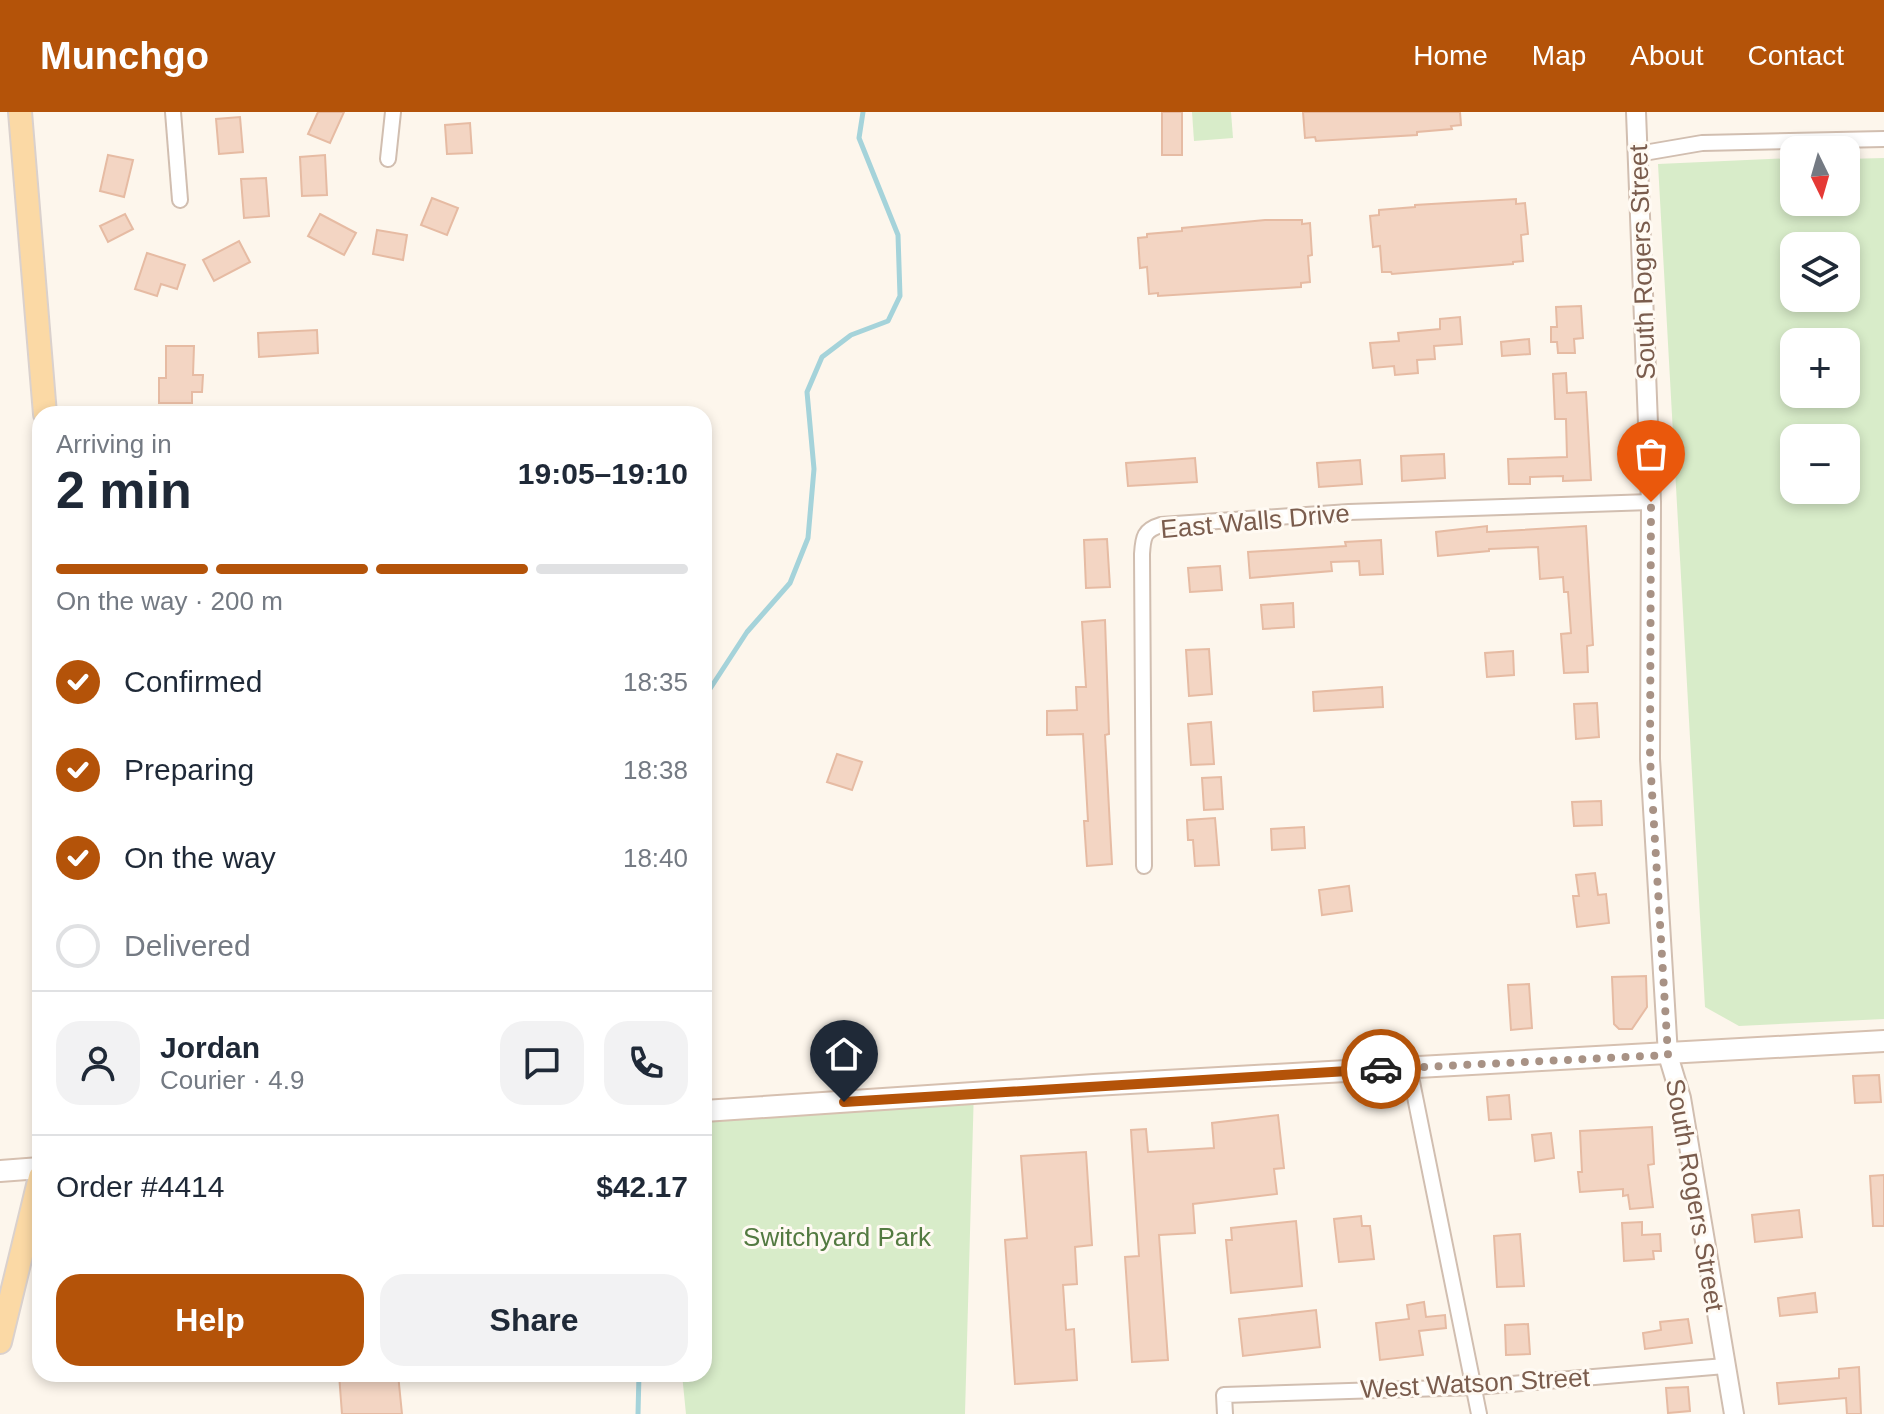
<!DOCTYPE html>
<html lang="en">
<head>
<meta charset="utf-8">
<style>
  body { margin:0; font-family:Helvetica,sans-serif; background:#f2f2f3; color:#1f2937; height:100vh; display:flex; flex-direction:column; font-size:30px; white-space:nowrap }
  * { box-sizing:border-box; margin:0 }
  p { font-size:26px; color:#747a83 }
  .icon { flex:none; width:44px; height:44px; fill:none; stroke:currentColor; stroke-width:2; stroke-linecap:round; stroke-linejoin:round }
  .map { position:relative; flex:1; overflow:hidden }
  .sheet { position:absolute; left:32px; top:294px; width:680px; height:976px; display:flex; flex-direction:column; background:#fff; border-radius:24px; box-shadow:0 4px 12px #0003 }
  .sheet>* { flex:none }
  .needle { width:52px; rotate:175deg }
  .fabs { position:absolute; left:1780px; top:24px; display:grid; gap:16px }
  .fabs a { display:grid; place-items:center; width:80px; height:80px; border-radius:16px; background:#fff; box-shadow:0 4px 12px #0003; font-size:40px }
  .pin { position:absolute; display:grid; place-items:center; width:68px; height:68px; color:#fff; margin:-82px -34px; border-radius:50% 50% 50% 0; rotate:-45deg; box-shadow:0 0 8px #0007 }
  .pin .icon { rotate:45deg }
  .courier { position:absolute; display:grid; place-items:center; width:80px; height:80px; margin:-40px; border:6px solid #b45309; border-radius:50%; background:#fff; color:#222; box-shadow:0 2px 10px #0007 }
  .summary em { font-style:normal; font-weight:700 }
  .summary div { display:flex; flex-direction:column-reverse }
  .summary { display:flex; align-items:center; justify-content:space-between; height:136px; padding:0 24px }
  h1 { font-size:52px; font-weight:700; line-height:60px }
  .bar { display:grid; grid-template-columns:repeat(4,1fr); gap:12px 8px; align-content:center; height:96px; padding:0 24px }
  .bar i { height:10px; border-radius:6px; background:#e0e1e3 }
  .bar .on { background:#b45309 }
  .bar p { grid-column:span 4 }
  .line { display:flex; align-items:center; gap:20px; padding:0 24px; border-top:2px solid #e0e1e3 }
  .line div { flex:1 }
  .round { display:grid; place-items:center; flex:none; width:84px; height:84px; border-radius:24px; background:#f2f2f3 }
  ol { padding:0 24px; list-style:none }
  li { display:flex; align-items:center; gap:24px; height:88px }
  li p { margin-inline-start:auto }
  li .icon { padding:8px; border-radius:50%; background:#b45309; color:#fff; stroke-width:4 }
  li:last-child { color:#747a83 }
  li i { width:44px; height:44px; border:4px solid #e0e1e3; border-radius:50% }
  .action { display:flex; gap:16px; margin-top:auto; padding:16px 24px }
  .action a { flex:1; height:92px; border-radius:24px; background:#b45309; color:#fff; font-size:32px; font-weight:700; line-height:92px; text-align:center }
  .action a+a { background:#f2f2f3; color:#1f2937 }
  header { display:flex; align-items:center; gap:48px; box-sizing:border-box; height:112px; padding:0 40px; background:#b45309; color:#fff }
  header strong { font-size:38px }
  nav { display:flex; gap:44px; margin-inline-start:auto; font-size:28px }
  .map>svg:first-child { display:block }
</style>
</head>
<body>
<header>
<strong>Munchgo</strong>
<nav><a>Home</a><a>Map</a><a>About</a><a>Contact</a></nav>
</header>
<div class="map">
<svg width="1884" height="1302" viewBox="0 0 1884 1302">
  <rect width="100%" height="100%" fill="#fdf6ec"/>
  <g fill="#d8ecc9" fill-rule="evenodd">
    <polygon points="1192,0 1231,0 1233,26 1194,29"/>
    <path d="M1794,46V90H1846V47L1884,46V907L1739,914L1705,895L1658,52ZM1794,134H1846V186H1794ZM1846,230V282H1794V230ZM1846,326V378H1794V326Z"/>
    <polygon points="974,976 965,1302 686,1302 682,1262 704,1262 704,1003"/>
  </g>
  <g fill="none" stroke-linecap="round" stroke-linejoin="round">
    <g stroke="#a5d3da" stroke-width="5">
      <polyline points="704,586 747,520 790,471 808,426 814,357 807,280 822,245 851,223 888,209 900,184 898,123 859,26 863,0"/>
      <polyline points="638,1302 639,1262"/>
    </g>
  </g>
  <g fill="#f3d5c3" stroke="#e6bba3" stroke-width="2">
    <polygon points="318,0 344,0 330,31 308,22"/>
    <rect x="1162" y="0" width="20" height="43"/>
    <polygon points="1303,0 1460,0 1461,13 1451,14 1452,17 1417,20 1417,23 1316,29 1315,25 1305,26"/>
    <polygon points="240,5 243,40 219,42 216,7"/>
    <polygon points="470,11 472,41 447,42 445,13"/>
    <polygon points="108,43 133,48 124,85 100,79"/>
    <polygon points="325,43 327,83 302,84 300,45"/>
    <polygon points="266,66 269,104 244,106 241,67"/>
    <polygon points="432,86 458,96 447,123 421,113"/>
    <polygon points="1516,87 1516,92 1525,91 1528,122 1521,123 1523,149 1513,150 1513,152 1392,162 1391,160 1382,160 1380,134 1373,135 1370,104 1379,103 1379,98 1415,95 1415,93"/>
    <polygon points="125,102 133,117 108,130 100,114"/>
    <polygon points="320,102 356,121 344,143 308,124"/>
    <polygon points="1265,108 1302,108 1302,112 1310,111 1312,143 1308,144 1310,170 1301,171 1301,175 1158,184 1158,181 1149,182 1147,155 1140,156 1138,126 1147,125 1147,122 1182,119 1182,116"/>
    <polygon points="377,118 407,123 403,148 373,142"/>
    <polygon points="239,129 250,150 214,169 203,148"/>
    <polygon points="147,141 185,153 177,177 161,172 157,184 135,177"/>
    <polygon points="1581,194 1583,226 1574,227 1575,241 1558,241 1557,230 1551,230 1551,215 1557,215 1556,195"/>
    <polygon points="1460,205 1462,232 1434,234 1435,247 1417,248 1418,261 1395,263 1394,254 1373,256 1370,231 1399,229 1398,221 1440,217 1440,207"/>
    <polygon points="317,218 318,241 259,245 258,221"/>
    <polygon points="1529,227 1530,242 1502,244 1501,230"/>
    <polygon points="166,234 194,234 193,263 203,263 202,280 192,280 192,291 159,291 159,266 166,266"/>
    <polygon points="1566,261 1567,281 1586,280 1591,368 1563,369 1563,364 1530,365 1530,372 1509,372 1508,347 1567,345 1566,307 1555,307 1553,262"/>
    <polygon points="1444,342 1445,366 1402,369 1401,344"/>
    <polygon points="1195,346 1197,370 1128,374 1126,351"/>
    <polygon points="1360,348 1362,372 1319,375 1317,351"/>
    <polygon points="1487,414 1487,420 1586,414 1593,533 1587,534 1588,560 1564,561 1561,522 1571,521 1568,480 1564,480 1563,465 1540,467 1538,435 1489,437 1489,439 1438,444 1436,420"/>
    <polygon points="1107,427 1110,475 1086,476 1084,428"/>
    <polygon points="1381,428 1383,462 1360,463 1359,449 1331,450 1332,459 1250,466 1248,440 1346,434 1345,430"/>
    <polygon points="1220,454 1222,478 1190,480 1188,456"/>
    <polygon points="1293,491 1294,515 1263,517 1261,493"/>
    <polygon points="1105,508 1109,622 1105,623 1112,752 1087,754 1084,709 1088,709 1083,622 1047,623 1047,599 1077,598 1076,575 1086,575 1082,510"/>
    <polygon points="1209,537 1212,582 1189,584 1186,538"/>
    <polygon points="1513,539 1514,563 1487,565 1485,541"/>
    <polygon points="1382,575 1383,595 1314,599 1313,580"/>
    <polygon points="1597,591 1599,625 1576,627 1574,592"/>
    <polygon points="1211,610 1214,652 1191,653 1188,612"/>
    <polygon points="837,642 862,650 852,678 827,670"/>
    <polygon points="1221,665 1223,697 1204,698 1202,666"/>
    <polygon points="1601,689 1602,713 1574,714 1572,690"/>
    <polygon points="1215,706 1219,753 1195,754 1193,728 1188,728 1187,708"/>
    <polygon points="1304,715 1305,736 1272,738 1271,717"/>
    <polygon points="1595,761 1598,783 1606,782 1609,811 1577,815 1573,784 1579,784 1576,763"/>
    <polygon points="1349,774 1352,799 1322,803 1319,778"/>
    <polygon points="1646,864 1647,895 1632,917 1619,917 1614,912 1612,865"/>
    <polygon points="1529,872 1532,916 1511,918 1508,873"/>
    <polygon points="1879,963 1881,990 1855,991 1853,964"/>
    <polygon points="1509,983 1511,1007 1489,1008 1487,985"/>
    <polygon points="1278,1003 1284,1056 1274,1057 1277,1082 1193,1092 1195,1121 1159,1123 1168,1248 1132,1250 1125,1145 1139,1144 1131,1018 1146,1017 1148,1040 1214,1036 1212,1011"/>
    <polygon points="1652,1015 1654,1052 1648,1053 1653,1095 1630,1097 1628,1083 1623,1084 1623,1077 1580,1080 1578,1060 1582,1060 1580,1019"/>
    <polygon points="1551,1021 1554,1046 1535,1049 1532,1023"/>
    <polygon points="1086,1040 1092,1133 1075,1135 1077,1172 1063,1173 1066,1218 1074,1217 1077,1268 1015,1272 1005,1128 1027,1126 1021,1044"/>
    <polygon points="1884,1063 1884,1114 1873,1114 1870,1064"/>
    <polygon points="1799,1098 1802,1125 1755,1130 1752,1103"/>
    <polygon points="1361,1104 1362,1114 1370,1114 1374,1147 1339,1150 1334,1107"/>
    <polygon points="1296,1109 1302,1174 1231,1181 1226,1128 1232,1128 1231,1116"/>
    <polygon points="1642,1110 1642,1123 1660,1122 1661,1139 1653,1139 1654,1147 1624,1149 1622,1111"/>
    <polygon points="1520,1122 1524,1174 1497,1175 1494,1124"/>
    <polygon points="1815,1181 1817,1200 1780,1204 1778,1186"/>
    <polygon points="1424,1190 1426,1205 1445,1203 1446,1216 1419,1219 1423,1243 1380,1248 1376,1211 1409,1207 1407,1193"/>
    <polygon points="1316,1198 1320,1235 1243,1244 1239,1207"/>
    <polygon points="1688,1207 1692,1231 1645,1237 1643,1221 1661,1218 1660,1210"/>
    <polygon points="1528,1212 1530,1242 1506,1243 1505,1213"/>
    <polygon points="1859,1255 1861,1302 1847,1302 1846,1286 1779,1292 1777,1271 1839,1266 1839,1257"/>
    <polygon points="339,1262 398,1262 402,1302 342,1302"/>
    <polygon points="1688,1275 1690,1299 1668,1301 1666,1276"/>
  </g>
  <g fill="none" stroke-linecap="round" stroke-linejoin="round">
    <g stroke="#d1beb0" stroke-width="18">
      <g id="minor">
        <polyline points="173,0 180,88"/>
        <polyline points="1638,42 1702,31 1884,27"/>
        <polyline points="388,47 393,0"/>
        <path d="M1144,754L1142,442C1143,425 1144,418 1161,413L1349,400L1651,390"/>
        <polyline points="1409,955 1479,1302"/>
        <polyline points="1225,1302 1224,1283 1475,1275 1725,1254"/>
      </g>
    </g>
    <g stroke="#d1beb0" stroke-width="22">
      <polyline id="tertiary" points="1636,0 1651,390 1650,647 1668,943 1681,986 1734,1302"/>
    </g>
    <g stroke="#d6c0b0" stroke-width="24">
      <g id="secondary">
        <polyline points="704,999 1094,973 1884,929"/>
        <polyline points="0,1059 40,1056"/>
      </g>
    </g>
    <g stroke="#dad1cd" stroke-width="26">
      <g id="primary">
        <polyline points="20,0 45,302"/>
        <polyline points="0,1230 40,1065"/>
      </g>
    </g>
    <use href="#minor" stroke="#fff" stroke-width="14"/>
    <use href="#tertiary" stroke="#fff" stroke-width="18"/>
    <use href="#secondary" stroke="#fff" stroke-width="20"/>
    <use href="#primary" stroke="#fbd9a5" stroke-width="22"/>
  </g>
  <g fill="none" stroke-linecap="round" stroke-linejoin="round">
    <polyline stroke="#a89285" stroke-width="8" stroke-dasharray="0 14.4" points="1381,957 1668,943 1650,647 1651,390"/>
    <polyline stroke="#b45309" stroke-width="10" points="844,990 1381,957"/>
  </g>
  <g text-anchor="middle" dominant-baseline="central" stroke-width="6" stroke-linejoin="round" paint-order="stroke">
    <g font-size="26" fill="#7a5c4d" stroke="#fffaf3">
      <text transform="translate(1642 150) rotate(-92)">South Rogers Street</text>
      <text transform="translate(1255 409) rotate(-5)">East Walls Drive</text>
      <text transform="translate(1695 1083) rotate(80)">South Rogers Street</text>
      <text transform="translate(1475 1271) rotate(-3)">West Watson Street</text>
    </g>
    <g font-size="26" fill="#537a41" stroke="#fffaf3">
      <text x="837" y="1125">Switchyard Park</text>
    </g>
  </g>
</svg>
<div class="fabs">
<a><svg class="needle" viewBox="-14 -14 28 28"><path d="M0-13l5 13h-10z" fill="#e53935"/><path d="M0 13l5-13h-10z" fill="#747a83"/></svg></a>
<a><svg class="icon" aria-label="layers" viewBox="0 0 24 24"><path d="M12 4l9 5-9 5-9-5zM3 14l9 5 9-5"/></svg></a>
<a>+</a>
<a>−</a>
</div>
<div class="pin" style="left:1651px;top:390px;background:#ea580c"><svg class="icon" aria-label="bag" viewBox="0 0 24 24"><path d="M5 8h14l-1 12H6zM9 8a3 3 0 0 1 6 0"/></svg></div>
<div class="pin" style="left:844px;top:990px;background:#1f2937"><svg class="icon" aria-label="home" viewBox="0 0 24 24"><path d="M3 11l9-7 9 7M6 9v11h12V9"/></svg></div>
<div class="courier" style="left:1381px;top:957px"><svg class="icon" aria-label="car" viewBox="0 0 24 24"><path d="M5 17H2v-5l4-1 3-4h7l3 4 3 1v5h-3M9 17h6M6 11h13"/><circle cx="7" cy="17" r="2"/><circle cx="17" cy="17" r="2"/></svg></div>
<section class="sheet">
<div class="summary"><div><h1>2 min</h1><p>Arriving in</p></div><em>19:05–19:10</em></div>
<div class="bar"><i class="on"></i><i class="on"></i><i class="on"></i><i></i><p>On the way · 200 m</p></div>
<ol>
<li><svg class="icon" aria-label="check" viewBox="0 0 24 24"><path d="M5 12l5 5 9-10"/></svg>Confirmed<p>18:35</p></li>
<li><svg class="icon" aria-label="check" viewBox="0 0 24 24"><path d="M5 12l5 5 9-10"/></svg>Preparing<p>18:38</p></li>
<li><svg class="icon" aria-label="check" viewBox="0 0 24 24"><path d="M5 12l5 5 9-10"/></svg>On the way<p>18:40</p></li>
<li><i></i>Delivered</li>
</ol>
<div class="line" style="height:144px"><a class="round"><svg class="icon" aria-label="person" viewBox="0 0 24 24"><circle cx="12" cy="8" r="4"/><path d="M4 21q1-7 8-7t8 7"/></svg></a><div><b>Jordan</b><p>Courier · 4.9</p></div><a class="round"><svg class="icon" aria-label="chat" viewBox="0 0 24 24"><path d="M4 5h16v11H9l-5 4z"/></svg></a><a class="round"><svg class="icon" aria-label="phone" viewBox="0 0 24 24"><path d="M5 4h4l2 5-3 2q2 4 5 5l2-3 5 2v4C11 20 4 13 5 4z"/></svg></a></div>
<div class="line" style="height:104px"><div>Order #4414</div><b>$42.17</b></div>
<div class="action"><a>Help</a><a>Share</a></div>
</section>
</div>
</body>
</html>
